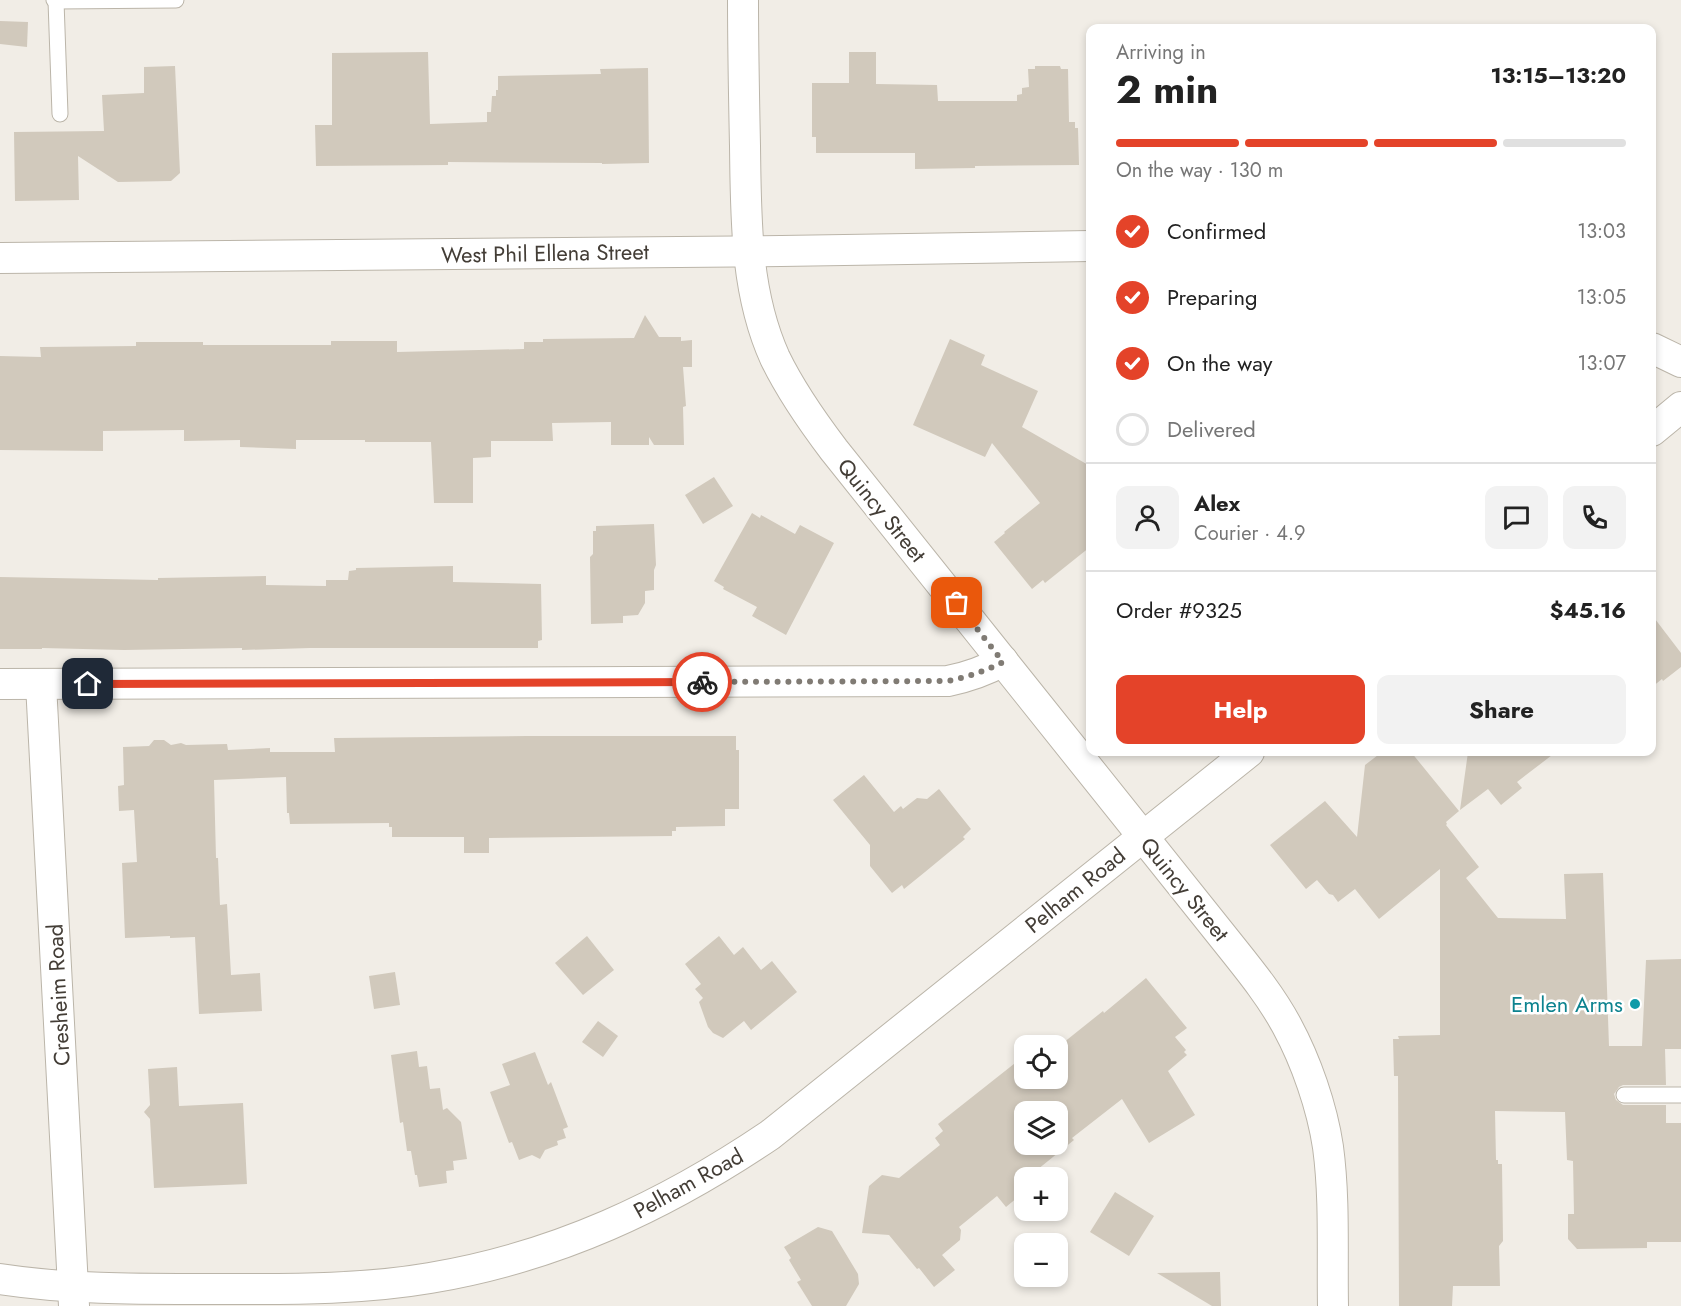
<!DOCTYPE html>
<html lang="en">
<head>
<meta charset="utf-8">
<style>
  body { margin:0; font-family:Jost,sans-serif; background:#f2f2f2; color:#222; height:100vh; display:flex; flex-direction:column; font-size:22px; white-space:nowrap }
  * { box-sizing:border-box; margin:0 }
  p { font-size:20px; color:#767676 }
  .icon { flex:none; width:33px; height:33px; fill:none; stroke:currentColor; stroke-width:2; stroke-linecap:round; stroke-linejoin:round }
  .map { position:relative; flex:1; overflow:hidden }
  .drawer { position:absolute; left:1086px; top:24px; width:570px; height:732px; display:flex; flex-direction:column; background:#fff; border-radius:12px; box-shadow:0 3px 9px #0003 }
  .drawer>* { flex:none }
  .controls { position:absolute; left:1014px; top:1035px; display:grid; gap:12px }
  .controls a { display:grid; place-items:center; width:54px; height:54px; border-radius:12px; background:#fff; box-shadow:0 3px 9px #0003; font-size:30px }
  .pin { position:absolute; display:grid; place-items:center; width:51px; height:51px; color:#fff; margin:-26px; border-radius:12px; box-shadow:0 3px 9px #0006 }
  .courier { position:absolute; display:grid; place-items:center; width:60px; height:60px; margin:-30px; border:4px solid #e44329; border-radius:50%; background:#fff; color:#222; box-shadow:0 2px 8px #0007 }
  .summary em { font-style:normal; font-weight:700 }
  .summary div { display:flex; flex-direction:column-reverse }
  .summary { display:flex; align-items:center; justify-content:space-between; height:102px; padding:0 30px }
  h1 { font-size:39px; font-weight:700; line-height:45px }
  .bar { display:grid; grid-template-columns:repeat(4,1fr); gap:9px 6px; align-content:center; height:72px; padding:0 30px }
  .bar i { height:8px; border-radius:4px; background:#e0e0e0 }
  .bar .active { background:#e44329 }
  .bar p { grid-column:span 4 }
  .line { display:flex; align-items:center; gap:15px; padding:0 30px; border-top:2px solid #e0e0e0 }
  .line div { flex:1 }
  .round { display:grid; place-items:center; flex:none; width:63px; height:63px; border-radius:12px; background:#f2f2f2 }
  ol { padding:0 30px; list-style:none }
  li { display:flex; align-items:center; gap:18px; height:66px }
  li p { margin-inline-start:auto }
  li .icon { padding:6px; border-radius:50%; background:#e44329; color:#fff; stroke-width:4 }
  li:last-child { color:#767676 }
  li i { width:33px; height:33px; border:3px solid #e0e0e0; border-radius:50% }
  .cta { display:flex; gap:12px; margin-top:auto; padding:12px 30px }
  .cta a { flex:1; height:69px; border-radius:12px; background:#e44329; color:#fff; font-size:24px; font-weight:700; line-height:69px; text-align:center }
  .cta a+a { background:#f2f2f2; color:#222 }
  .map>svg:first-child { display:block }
</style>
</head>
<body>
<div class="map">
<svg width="1681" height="1306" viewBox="0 0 1681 1306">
  <rect width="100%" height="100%" fill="#f1ede6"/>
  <g fill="#d1c9bc" fill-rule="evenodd">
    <polygon points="0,21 28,22 27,47 0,44"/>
    <polygon points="428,52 430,124 487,122 487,112 491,112 492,96 496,96 496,90 498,90 498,76 601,74 600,69 648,68 649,163 602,164 602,163 448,162 448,165 316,166 315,125 332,125 332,53"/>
    <polygon points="849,52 876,52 876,84 937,85 938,101 1017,101 1017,95 1022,94 1022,88 1029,87 1028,69 1035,69 1035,66 1060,66 1061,69 1068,69 1069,122 1075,122 1075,128 1078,128 1079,165 975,166 975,168 915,169 915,153 816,153 816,137 812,137 812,83 849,83"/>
    <polygon points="175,66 180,173 171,181 118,182 78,156 79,200 15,201 14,132 104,131 102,95 144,93 144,67"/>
    <polygon points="645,315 659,337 681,337 681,341 692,340 692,367 683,367 686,406 683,407 684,445 654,445 649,437 649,445 611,445 611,422 552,423 553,441 491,441 491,457 473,458 473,503 434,503 431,442 365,442 365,440 296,440 296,449 240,447 240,440 184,441 184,430 103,431 103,451 0,450 0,356 41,357 40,347 136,346 136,342 203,342 203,345 331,345 331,341 397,341 397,352 524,349 524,342 543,342 543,339 634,338"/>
    <polygon points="950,339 985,355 981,365 1038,391 1022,427 1090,466 1090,547 1045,583 1043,580 1032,589 994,542 1005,533 1004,532 1040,503 992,443 985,457 913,425"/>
    <polygon points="714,477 733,506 703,524 685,495"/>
    <polygon points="752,513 760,518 761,515 795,534 800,525 834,543 786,635 752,616 757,607 723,589 724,587 714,581"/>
    <polygon points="654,524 656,565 654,570 654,590 645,591 645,603 638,615 623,616 623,623 591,624 590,557 593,554 593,531 596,531 596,526"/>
    <polygon points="453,566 453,582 541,584 542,640 538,641 538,648 310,648 242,650 242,648 124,650 42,648 42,649 0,649 0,577 158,580 158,578 266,576 266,585 326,586 326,580 348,580 349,571 356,570 356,568"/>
    <polygon points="1652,615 1681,653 1681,667 1663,681 1662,679 1652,687"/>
    <polygon points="527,736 736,736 736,750 739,750 739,809 725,809 725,826 676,827 676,831 672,831 672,836 489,838 489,853 464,853 464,837 392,837 392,827 389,827 389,823 290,824 289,813 287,813 286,777 214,780 216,858 218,858 220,905 227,904 231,975 260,973 262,1011 199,1014 195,937 170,938 170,936 125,938 122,863 137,862 134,810 119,811 118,786 124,785 123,747 149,746 154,740 164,740 171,745 181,743 186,745 227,744 228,750 270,748 270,752 335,752 334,738 337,738"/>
    <polygon points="1382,752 1411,752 1459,811 1446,822 1447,824 1446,825 1479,867 1466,878 1498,918 1566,919 1564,874 1603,873 1609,1046 1642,1046 1646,960 1681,959 1681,1049 1665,1049 1666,1085 1623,1085 1619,1087 1614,1094 1616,1100 1623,1105 1666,1105 1666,1123 1681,1123 1681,1242 1647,1242 1647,1248 1577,1249 1568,1239 1568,1214 1574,1214 1573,1161 1567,1160 1565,1112 1495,1111 1496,1160 1498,1160 1498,1164 1502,1164 1503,1241 1499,1246 1500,1286 1453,1286 1452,1306 1399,1306 1398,1076 1394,1076 1393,1039 1399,1039 1398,1036 1440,1035 1440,869 1379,919 1355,889 1338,902 1333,895 1329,894 1317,880 1306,889 1270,845 1325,801 1357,837 1365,765"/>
    <polygon points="1468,752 1556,752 1517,782 1522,788 1501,805 1488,789 1460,810"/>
    <polygon points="864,775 894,812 901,806 903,809 917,798 927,799 939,789 971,829 963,837 965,839 925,872 904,889 902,885 892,893 870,866 870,845 833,800"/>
    <polygon points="587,936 614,970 583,995 555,963"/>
    <polygon points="719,936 734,955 743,947 761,970 772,961 797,992 751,1030 744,1021 723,1038 713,1033 708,1027 699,1002 703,998 695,989 701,984 685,964"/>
    <polygon points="395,972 400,1005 374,1009 369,976"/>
    <path d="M1146,978L1187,1028L1175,1037L1186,1050L1184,1052L1187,1055L1168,1071L1195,1115L1149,1143L1122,1099L1072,1138L1074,1140L1027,1178H1024V1192L1006,1207L997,1196L959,1227L961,1230L960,1240L942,1255L955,1270L934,1287L919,1268L917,1269L889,1235L862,1233L869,1186L882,1175L899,1178L940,1145L935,1138L943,1131L938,1124L1024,1056V1078H1058V1047L1103,1011L1104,1013ZM1024,1112H1058V1144H1024Z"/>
    <polygon points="598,1021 618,1036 603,1057 582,1042"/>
    <polygon points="417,1051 419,1067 427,1066 430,1089 440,1088 443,1110 447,1108 461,1122 467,1159 453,1161 454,1170 446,1171 447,1183 419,1187 417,1175 415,1175 411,1151 407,1151 403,1122 400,1123 391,1055"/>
    <polygon points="535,1052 548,1085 551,1082 568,1127 563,1129 566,1138 557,1141 558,1145 545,1150 540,1159 532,1155 519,1160 512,1142 509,1143 490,1092 510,1085 502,1064"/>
    <polygon points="177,1067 179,1106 243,1103 247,1184 154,1188 150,1119 144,1112 150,1105 148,1069"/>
    <polygon points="1115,1192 1154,1216 1129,1256 1090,1232"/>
    <polygon points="818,1227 832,1231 858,1274 859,1284 846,1306 812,1306 797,1282 801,1280 789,1260 791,1258 784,1247"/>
    <polygon points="1220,1272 1221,1306 1212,1306 1157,1273"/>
  </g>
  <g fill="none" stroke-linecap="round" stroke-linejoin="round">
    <g stroke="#bbb5a9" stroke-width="17">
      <g id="lane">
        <polyline points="54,0 56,1 60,114"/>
        <polyline points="56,1 176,0"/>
        <polyline points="1624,1095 1681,1095"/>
      </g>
    </g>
    <g stroke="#bbb5a9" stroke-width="32">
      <g id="street">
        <path d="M743,0C743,49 744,98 745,146C746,217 745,292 775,358C791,391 812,421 834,450L1232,948C1252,973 1272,998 1287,1026C1306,1061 1322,1107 1328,1147C1335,1199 1332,1253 1333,1306"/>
        <polyline points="0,258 781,251 1090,246"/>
        <polyline points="1652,348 1681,362"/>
        <polyline points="1652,431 1681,407"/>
        <path d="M0,684L948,681C968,677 985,671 1003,661"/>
        <polyline points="41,684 74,1306"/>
        <path d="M0,1279C72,1290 145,1289 217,1289C288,1289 360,1290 430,1278C556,1257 665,1206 770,1135L1249,752"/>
      </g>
    </g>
    <use href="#lane" stroke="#fff" stroke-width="15"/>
    <use href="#street" stroke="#fff" stroke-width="30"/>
  </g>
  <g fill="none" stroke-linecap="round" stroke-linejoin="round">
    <path stroke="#807b74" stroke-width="6" stroke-dasharray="0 10.8" d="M702,682L948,681C968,677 985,671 1003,662L957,603"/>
    <polyline stroke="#e44329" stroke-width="8" points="88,684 702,682"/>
  </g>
  <circle fill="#0f9aa8" stroke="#fff" stroke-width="2" cx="1635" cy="1004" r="6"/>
  <g text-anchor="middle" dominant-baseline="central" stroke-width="5" stroke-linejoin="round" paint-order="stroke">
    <g font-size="22" fill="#433d36" stroke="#fff">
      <text transform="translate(545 253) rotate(-1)">West Phil Ellena Street</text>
      <text transform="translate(882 510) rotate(51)">Quincy Street</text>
      <text transform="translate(1185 889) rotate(51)">Quincy Street</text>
      <text transform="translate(1075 890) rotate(-39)">Pelham Road</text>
      <text transform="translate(58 995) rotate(-93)">Cresheim Road</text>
      <text transform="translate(688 1183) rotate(-29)">Pelham Road</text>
    </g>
    <g font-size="22" fill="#0d838f" stroke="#fff" text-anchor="end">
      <text x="1623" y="1004">Emlen Arms</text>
    </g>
  </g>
</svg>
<div class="controls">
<a><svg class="icon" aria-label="locate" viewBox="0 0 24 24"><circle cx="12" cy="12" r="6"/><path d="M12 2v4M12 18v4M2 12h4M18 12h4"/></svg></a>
<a><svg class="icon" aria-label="layers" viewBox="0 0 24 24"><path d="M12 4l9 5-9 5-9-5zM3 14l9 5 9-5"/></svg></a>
<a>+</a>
<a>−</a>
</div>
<div class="pin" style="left:957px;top:603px;background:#ea580c"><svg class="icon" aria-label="bag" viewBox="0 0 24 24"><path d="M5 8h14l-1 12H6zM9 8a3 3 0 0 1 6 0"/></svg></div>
<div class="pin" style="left:88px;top:684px;background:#1f2937"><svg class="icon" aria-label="home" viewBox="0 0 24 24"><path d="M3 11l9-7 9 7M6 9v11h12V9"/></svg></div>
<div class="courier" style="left:702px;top:682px"><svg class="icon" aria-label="bike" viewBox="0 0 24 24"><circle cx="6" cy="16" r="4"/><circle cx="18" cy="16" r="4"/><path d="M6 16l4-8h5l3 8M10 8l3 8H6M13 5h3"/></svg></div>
<section class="drawer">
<div class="summary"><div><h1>2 min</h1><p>Arriving in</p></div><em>13:15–13:20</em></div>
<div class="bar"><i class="active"></i><i class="active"></i><i class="active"></i><i></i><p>On the way · 130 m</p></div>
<ol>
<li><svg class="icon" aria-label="check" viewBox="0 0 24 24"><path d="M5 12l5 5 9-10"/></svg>Confirmed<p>13:03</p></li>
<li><svg class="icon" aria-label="check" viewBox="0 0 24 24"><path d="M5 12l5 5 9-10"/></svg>Preparing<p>13:05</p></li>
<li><svg class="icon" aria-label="check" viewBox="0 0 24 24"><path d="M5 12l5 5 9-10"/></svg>On the way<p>13:07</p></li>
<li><i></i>Delivered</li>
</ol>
<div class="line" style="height:108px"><a class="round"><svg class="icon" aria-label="person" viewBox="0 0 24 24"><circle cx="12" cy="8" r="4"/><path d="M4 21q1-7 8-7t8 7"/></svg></a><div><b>Alex</b><p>Courier · 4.9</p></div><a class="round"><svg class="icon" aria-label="chat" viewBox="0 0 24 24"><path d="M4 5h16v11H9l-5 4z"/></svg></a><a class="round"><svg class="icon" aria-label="phone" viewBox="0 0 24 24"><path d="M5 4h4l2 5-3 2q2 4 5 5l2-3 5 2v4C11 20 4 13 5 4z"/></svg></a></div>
<div class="line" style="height:78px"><div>Order #9325</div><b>$45.16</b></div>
<div class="cta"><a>Help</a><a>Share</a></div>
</section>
</div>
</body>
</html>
